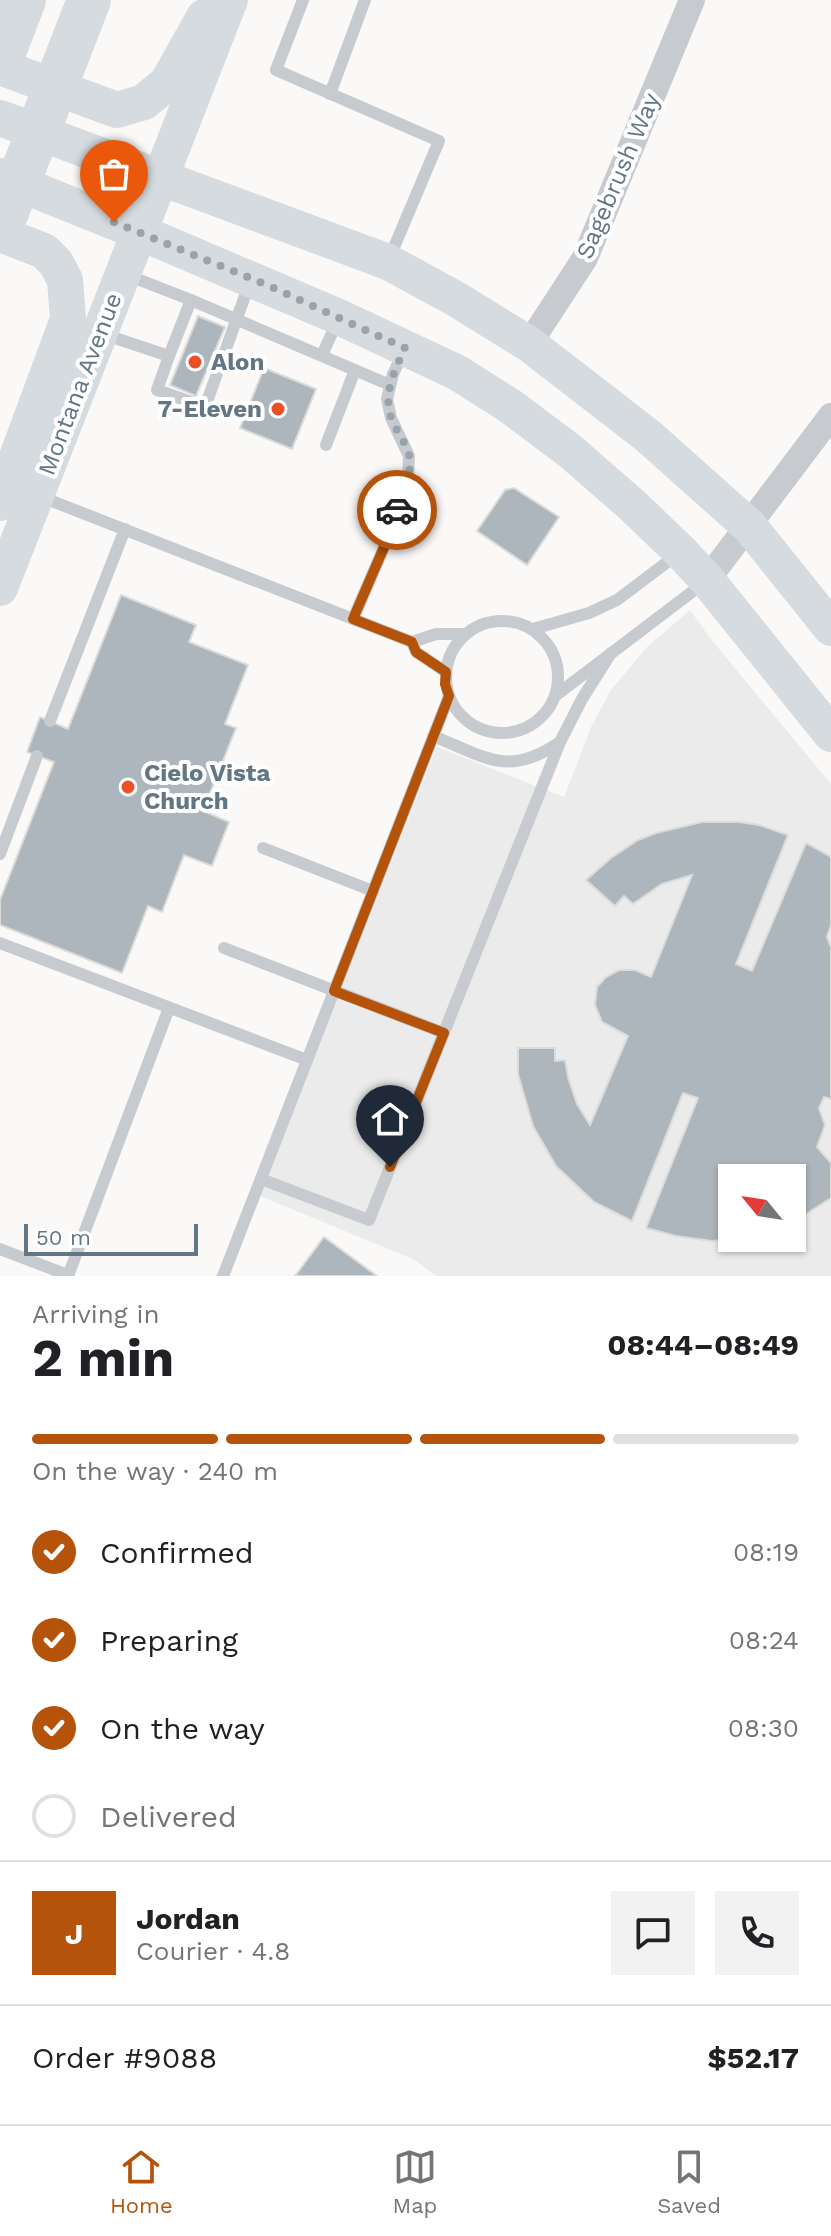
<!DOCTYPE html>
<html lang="en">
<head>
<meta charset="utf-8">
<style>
  body { margin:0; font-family:"Work Sans",sans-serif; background:#f2f2f2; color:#202124; height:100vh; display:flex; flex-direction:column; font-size:30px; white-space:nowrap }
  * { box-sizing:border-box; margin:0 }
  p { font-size:26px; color:#757577 }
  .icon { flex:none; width:44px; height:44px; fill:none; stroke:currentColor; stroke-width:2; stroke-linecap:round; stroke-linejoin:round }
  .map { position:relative; height:1276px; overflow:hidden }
  .sheet { display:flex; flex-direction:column; background:#fff; flex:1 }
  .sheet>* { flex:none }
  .needle { width:52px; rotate:300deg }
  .controls { position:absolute; left:718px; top:1164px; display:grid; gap:16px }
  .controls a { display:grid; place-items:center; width:88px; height:88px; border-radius:0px; background:#fff; box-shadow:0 2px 6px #0004; font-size:40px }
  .scale { position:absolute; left:24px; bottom:20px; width:174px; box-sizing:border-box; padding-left:8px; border:4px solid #637684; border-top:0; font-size:22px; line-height:28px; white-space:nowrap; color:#637684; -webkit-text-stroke:6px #fff; paint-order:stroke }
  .pin { position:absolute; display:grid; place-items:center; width:68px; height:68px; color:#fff; margin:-82px -34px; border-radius:50% 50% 50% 0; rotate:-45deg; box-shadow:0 0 8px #0007 }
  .pin .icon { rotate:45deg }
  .courier { position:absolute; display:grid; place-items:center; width:80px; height:80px; margin:-40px; border:6px solid #b45309; border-radius:50%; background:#fff; color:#222; box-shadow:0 2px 10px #0007 }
  .summary em { font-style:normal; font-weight:700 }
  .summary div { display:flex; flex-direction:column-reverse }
  .summary { display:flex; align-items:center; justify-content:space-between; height:136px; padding:0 32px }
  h1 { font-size:52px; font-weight:700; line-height:60px }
  .bar { display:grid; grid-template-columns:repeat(4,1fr); gap:12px 8px; align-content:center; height:96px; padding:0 32px }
  .bar i { height:10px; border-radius:6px; background:#e0e0e0 }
  .bar .on { background:#b45309 }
  .bar p { grid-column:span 4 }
  .line { display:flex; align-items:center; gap:20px; padding:0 32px; border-top:2px solid #e0e0e0 }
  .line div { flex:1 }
  .round { display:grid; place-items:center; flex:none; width:84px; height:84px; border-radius:0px; background:#f2f2f2 }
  ol { padding:0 32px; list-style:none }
  li { display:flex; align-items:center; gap:24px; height:88px }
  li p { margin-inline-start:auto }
  li .icon { padding:8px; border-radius:50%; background:#b45309; color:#fff; stroke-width:4 }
  li:last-child { color:#757577 }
  li i { width:44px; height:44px; border:4px solid #e0e0e0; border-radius:50% }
  .menu { display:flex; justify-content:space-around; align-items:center; height:112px; border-top:2px solid #e0e0e0; background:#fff; font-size:22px; color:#757577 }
  .menu a { display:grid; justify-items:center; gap:4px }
  .menu .on { color:#b45309 }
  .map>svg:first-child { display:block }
</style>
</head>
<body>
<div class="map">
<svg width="831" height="1276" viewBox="0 0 831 1276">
  <rect width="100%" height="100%" fill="#faf9f7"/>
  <path fill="#eaebea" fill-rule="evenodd" d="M690,610L710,638L831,784V1276H436L415,1260L260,1196L437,747L564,797L591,727L611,690L647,647ZM732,1178H792V1238H732Z"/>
  <g fill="#adb6bc" stroke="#dbdbd9" stroke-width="2">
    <polygon points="198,316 225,327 196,396 170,385"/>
    <polygon points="264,368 316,389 292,449 240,428"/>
    <polygon points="514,488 559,517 527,565 477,531 505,490"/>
    <polygon points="121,595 196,625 189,642 248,665 225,724 236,728 203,811 229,822 212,866 184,855 162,912 148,906 122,973 0,925 0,900 54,762 27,752 40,717 68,729"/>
    <polygon points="702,822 739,822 759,825 788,835 736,964 752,971 806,843 831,857 831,925 827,937 831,947 831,1099 824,1097 819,1108 825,1125 817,1147 831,1163 831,1198 792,1223 792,1178 732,1178 732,1238 745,1238 712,1241 676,1236 646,1228 698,1098 683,1093 632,1221 594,1202 556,1166 533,1126 518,1074 518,1048 555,1048 555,1061 565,1060 568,1077 577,1104 590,1125 628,1036 602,1022 595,1005 597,987 606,977 619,970 635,970 651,977 692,875 662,884 633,904 624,896 615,906 586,880 611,858 638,840 656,833"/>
    <polygon points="324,1237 377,1276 295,1276"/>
  </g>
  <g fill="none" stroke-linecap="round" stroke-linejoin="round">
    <g stroke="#c7cbcf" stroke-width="12">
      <polyline points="303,0 276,70 439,141 389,259"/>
      <polyline points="330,94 365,0"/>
      <polyline points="127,275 191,300"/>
      <polyline points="103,334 169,356 157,390 205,407 250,282"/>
      <polyline points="322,355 337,322"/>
      <polyline points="169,356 191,300 390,385"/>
      <polyline points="326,445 355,370"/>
      <polyline points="39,496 412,642"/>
      <polyline points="353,619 385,545 408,479 409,456 391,418 387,399 393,374 404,351"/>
      <circle cx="502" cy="677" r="56"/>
      <polyline points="533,629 589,613 617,600 678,554"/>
      <polyline points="446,672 416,652 412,642 436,634 464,634"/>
      <polyline points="555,696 705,582"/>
      <polyline points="50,721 125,529"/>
      <path d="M433,736C486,757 508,778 560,742"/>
      <polyline points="263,848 373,891"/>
      <polyline points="0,854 37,756"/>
      <polyline points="0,943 307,1060"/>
      <polyline points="224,948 444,1033"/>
      <polyline points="261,1179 369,1220 560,742 582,699 611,653"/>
      <polyline points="0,1249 68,1275"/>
      <polyline points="68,1276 169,1008"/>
      <polyline points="223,1276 449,696"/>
    </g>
    <g stroke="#c7cbcf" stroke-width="26">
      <polyline points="529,344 585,258 692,0"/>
      <polyline points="707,580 831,416"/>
    </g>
    <g stroke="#d6dbdf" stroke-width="36">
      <polyline points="0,67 117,110 144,102 167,83 204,17"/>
      <polyline points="0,118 388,262 456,299 529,344 648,436 750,527 831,628"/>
      <polyline points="0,176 139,232 339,317 458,373 510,406 570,451 632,505 681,552 707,580 831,734"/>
      <polyline points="0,234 44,251 56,263 65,280 68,319 0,503"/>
      <polyline points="0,588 230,0"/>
    </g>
    <g stroke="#d6dbdf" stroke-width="44">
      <polyline points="0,63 24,0"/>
      <polyline points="0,230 89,0"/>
    </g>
  </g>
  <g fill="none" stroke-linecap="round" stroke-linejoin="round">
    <path stroke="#98a4ac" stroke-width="8" stroke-dasharray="0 14.4" d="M114,222L267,285L405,348C394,372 382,395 392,420C397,432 406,443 409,455C413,473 403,494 397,510"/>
    <polyline stroke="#b45309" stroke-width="10" points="390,1167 444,1033 334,991 449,696 445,684 446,672 416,652 412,642 353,619 385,545 397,510"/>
  </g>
  <g fill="#ed4f24" stroke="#fff" stroke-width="3">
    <circle cx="195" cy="362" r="8"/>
    <circle cx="278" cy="409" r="8"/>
    <circle cx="128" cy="787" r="8"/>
  </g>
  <g text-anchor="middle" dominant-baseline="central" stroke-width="8" stroke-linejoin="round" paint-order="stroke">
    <g font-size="24" fill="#637684" stroke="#fff">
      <text transform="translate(618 176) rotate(-67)">Sagebrush Way</text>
      <text transform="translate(80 384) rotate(-69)">Montana Avenue</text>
    </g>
    <g font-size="24" font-weight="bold" fill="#637684" stroke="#fff" text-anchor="start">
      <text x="211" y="362">Alon</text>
      <text x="262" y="409" text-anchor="end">7-Eleven</text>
      <text x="144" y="773">Cielo Vista<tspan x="144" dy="28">Church</tspan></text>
    </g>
  </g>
</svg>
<div class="controls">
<a><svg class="needle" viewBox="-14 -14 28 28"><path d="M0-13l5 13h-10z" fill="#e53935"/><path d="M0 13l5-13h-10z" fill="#757577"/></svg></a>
</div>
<div class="scale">50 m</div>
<div class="pin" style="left:114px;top:222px;background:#ea580c"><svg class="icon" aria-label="bag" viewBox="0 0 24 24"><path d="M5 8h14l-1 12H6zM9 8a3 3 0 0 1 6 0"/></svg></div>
<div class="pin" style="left:390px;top:1167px;background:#1f2937"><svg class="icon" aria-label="home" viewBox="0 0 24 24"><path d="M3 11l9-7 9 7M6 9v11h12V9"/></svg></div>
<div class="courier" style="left:397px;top:510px"><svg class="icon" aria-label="car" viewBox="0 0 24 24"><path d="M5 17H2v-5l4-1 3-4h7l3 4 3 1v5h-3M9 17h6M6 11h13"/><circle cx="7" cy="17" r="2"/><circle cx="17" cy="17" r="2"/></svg></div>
</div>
<section class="sheet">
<div class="summary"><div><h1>2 min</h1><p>Arriving in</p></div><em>08:44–08:49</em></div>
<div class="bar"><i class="on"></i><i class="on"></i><i class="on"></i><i></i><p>On the way · 240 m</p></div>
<ol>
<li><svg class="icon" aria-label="check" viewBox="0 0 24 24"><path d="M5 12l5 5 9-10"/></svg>Confirmed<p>08:19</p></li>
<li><svg class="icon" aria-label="check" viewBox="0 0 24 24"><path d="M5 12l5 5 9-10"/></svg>Preparing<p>08:24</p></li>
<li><svg class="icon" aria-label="check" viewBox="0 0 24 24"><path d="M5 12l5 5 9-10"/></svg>On the way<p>08:30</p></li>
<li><i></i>Delivered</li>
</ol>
<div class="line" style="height:144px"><b class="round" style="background:#b45309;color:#fff">J</b><div><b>Jordan</b><p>Courier · 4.8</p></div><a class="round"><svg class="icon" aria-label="chat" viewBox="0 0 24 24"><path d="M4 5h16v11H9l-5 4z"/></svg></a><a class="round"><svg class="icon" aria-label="phone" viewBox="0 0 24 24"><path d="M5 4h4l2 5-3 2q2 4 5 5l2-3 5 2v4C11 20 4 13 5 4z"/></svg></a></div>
<div class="line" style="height:104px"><div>Order #9088</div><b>$52.17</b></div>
</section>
<nav class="menu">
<a class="on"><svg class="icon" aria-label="home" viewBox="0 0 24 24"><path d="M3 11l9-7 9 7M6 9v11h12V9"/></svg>Home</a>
<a><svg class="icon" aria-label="map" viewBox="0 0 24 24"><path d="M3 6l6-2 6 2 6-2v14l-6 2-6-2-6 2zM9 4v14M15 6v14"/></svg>Map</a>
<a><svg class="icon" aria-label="saved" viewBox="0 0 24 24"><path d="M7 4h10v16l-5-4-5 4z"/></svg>Saved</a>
</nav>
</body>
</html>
